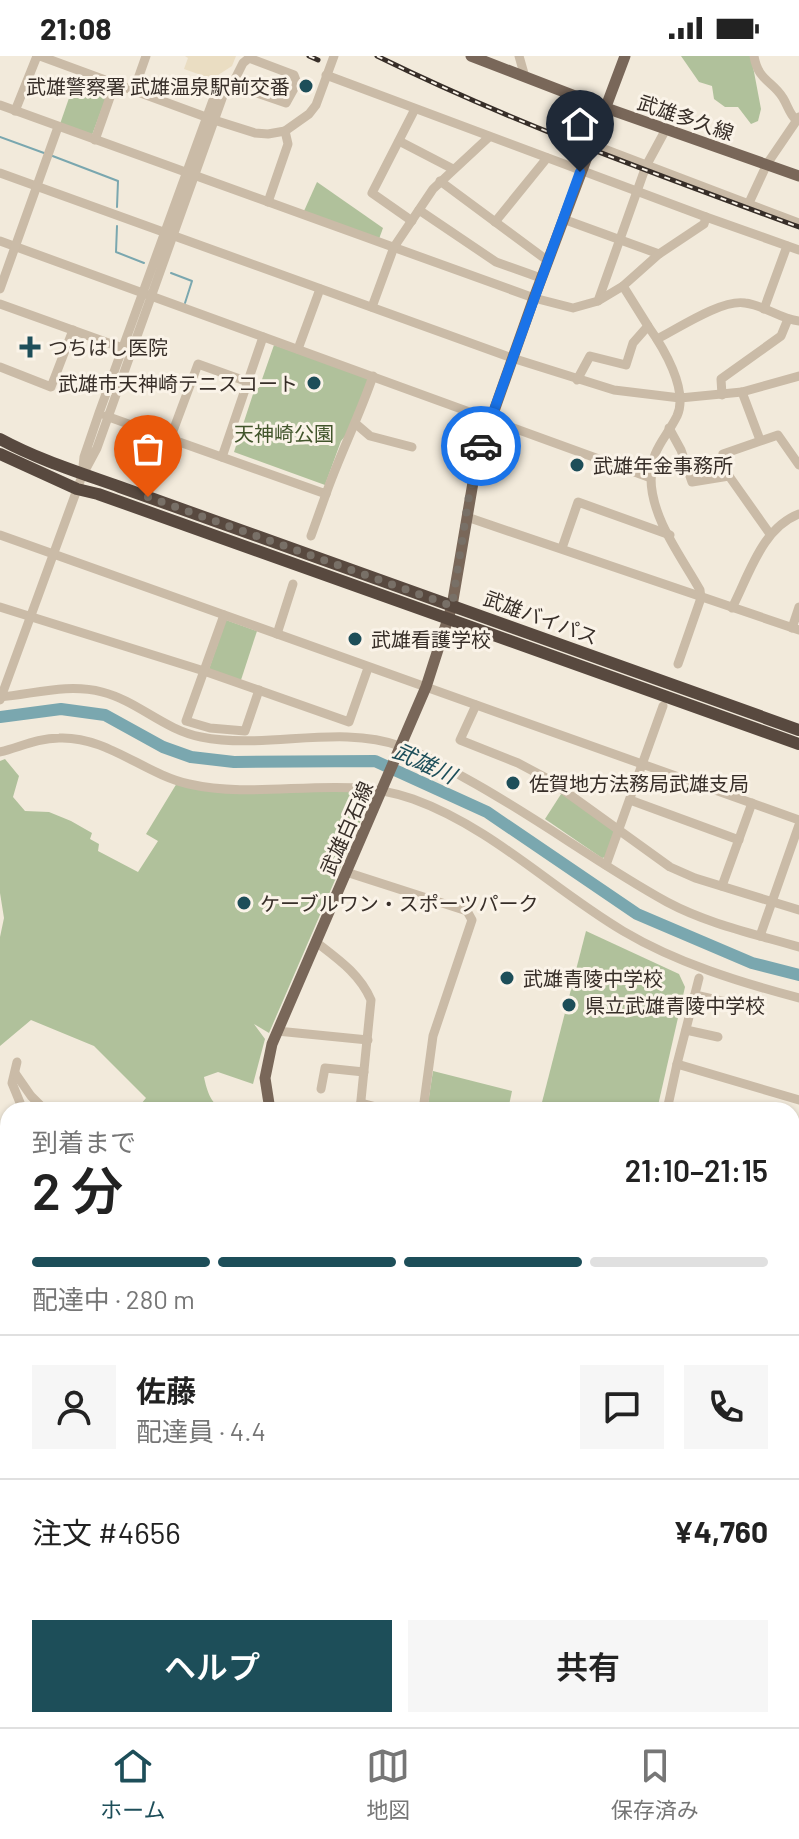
<!DOCTYPE html>
<html lang="ja">
<head>
<meta charset="utf-8">
<style>
  body { margin:0; font-family:Barlow,"Noto Sans JP",sans-serif; background:#f6f6f6; color:#222; height:100vh; display:flex; flex-direction:column; font-size:30px; white-space:nowrap }
  * { box-sizing:border-box; margin:0 }
  p { font-size:26px; color:#767676 }
  .icon { flex:none; width:44px; height:44px; fill:none; stroke:currentColor; stroke-width:2; stroke-linecap:round; stroke-linejoin:round }
  .map { position:relative; flex:1; overflow:hidden }
  .panel { position:absolute; left:0px; top:1046px; width:800px; height:626px; display:flex; flex-direction:column; background:#fff; border-radius:24px 24px 0 0; box-shadow:0 2px 6px #0004 }
  .panel>* { flex:none }
  .pin { position:absolute; display:grid; place-items:center; width:68px; height:68px; color:#fff; margin:-82px -34px; border-radius:50% 50% 50% 0; rotate:-45deg; box-shadow:0 0 8px #0007 }
  .pin .icon { rotate:45deg }
  .courier { position:absolute; display:grid; place-items:center; width:80px; height:80px; margin:-40px; border:6px solid #1a73e8; border-radius:50%; background:#fff; color:#222; box-shadow:0 2px 10px #0007 }
  .head em { font-style:normal; font-weight:600 }
  .head div { display:flex; flex-direction:column-reverse }
  .head { display:flex; align-items:center; justify-content:space-between; height:136px; padding:0 32px }
  h1 { font-size:52px; font-weight:600; line-height:60px }
  .bar { display:grid; grid-template-columns:repeat(4,1fr); gap:12px 8px; align-content:center; height:96px; padding:0 32px }
  .bar i { height:10px; border-radius:6px; background:#e0e0e0 }
  .bar .selected { background:#1d4e59 }
  .bar p { grid-column:span 4 }
  .line { display:flex; align-items:center; gap:20px; padding:0 32px; border-top:2px solid #e0e0e0 }
  .line div { flex:1 }
  .round { display:grid; place-items:center; flex:none; width:84px; height:84px; border-radius:0px; background:#f6f6f6 }
  .action { display:flex; gap:16px; margin-top:auto; padding:16px 32px }
  .action a { flex:1; height:92px; border-radius:0px; background:#1d4e59; color:#fff; font-size:32px; font-weight:600; line-height:92px; text-align:center }
  .action a+a { background:#f6f6f6; color:#222 }
  .status { display:flex; justify-content:space-between; align-items:center; height:56px; padding:0 40px; background:#fff; direction:ltr }
  .status svg { height:22px; fill:currentColor }
  .menu { display:flex; justify-content:space-around; align-items:center; height:112px; border-top:2px solid #e0e0e0; background:#fff; font-size:22px; color:#767676 }
  .menu a { display:grid; justify-items:center; gap:4px }
  .menu .selected { color:#1d4e59 }
  .map>svg:first-child { display:block }
</style>
</head>
<body>
<div class="status"><b>21:08</b><svg viewBox="0 0 49 12"><path d="M0 12V9h3v3zM5 12V6h3v6zM10 12V3h3v9zM15 12V0h3v12zM26 1h20v11H26zM47 4h2v5h-2z"/></svg></div>
<div class="map">
<svg width="799" height="1671" viewBox="0 0 799 1671">
  <rect width="100%" height="100%" fill="#f2eadb"/>
  <g fill="#b0c19b">
    <polygon points="681,0 751,0 761,53 758,65 751,68 738,51 725,51 714,43 712,30 699,26"/>
    <polygon points="77,19 110,31 92,79 60,68"/>
    <polygon points="317,126 383,172 379,183 304,155"/>
    <polygon points="274,289 369,322 351,373 341,385 325,429 234,396 255,332 259,332"/>
    <polygon points="226,564 257,575 241,624 209,613"/>
    <path d="M5,703L19,720L13,741L25,755L49,756L71,765L92,777L90,783L99,788L98,795L138,816L158,785L146,778L177,727L346,735L368,739L370,743L269,977L254,968L265,983L253,1028L218,1016L204,1021C207,1035 211,1050 226,1054H136L146,1042L94,990L31,964L0,990V881L4,862L0,837V705Z"/>
    <polygon points="563,735 615,776 606,801 602,802 545,763"/>
    <polygon points="586,875 679,918 685,931 657,1054 540,1054"/>
    <polygon points="433,1015 512,1035 508,1054 433,1054 428,1047"/>
  </g>
  <polygon fill="#eaddc2" points="185,0 236,0 232,10 212,23 184,13 188,2"/>
  <g fill="none" stroke-linecap="round" stroke-linejoin="round">
    <g stroke="#7aa7af" stroke-width="2">
      <polyline points="0,81 44,97"/>
      <polyline points="50,99 118,125 117,151"/>
      <polyline points="117,170 116,196 144,207"/>
      <polyline points="171,217 192,225 185,247"/>
    </g>
    <polyline stroke="#7aa7af" stroke-width="12" points="0,661 61,653 105,659 163,691 191,701 234,706 375,705 487,756 637,858 752,907 799,919"/>
    <g stroke="#cabba7" stroke-width="9">
      <polyline points="40,0 214,64 255,77 268,78 285,75 309,58 316,49 334,0"/>
      <polyline points="519,0 525,21"/>
      <path d="M754,0C758,25 773,25 783,42C788,50 789,57 796,64"/>
      <polyline points="326,19 706,161"/>
      <polyline points="134,34 146,0"/>
      <polyline points="0,49 534,242 573,252 598,245 646,110 666,73"/>
      <polyline points="15,55 37,0"/>
      <polyline points="95,84 115,27"/>
      <polyline points="399,85 453,113"/>
      <polyline points="591,88 799,167"/>
      <polyline points="0,117 512,302 614,334 680,342 742,336 799,320"/>
      <polyline points="440,125 548,205"/>
      <polyline points="268,146 288,88 285,75"/>
      <polyline points="748,149 767,108 799,61"/>
      <polyline points="419,154 496,206 541,222"/>
      <polyline points="563,163 659,198"/>
      <polyline points="412,165 372,137 415,53"/>
      <polyline points="495,166 547,102"/>
      <polyline points="0,185 651,422"/>
      <polyline points="623,230 659,198 704,168 706,161 799,194"/>
      <polyline points="0,233 58,71"/>
      <polyline points="598,245 623,230 648,270"/>
      <polyline points="0,248 128,294"/>
      <polyline points="372,251 394,191 433,133 489,81"/>
      <polyline points="764,253 787,190"/>
      <path d="M657,283C679,272 722,243 745,247C764,249 780,263 799,265"/>
      <polyline points="298,293 320,233"/>
      <polyline points="0,311 51,331 73,274"/>
      <path d="M577,324L590,300L626,309L633,287L648,270C663,291 689,334 677,360C665,384 651,393 651,422C651,462 681,500 700,534L701,542L678,608"/>
      <polyline points="742,336 760,384"/>
      <polyline points="722,339 721,323 781,280 788,263"/>
      <path d="M106,360L326,438C340,398 359,361 373,320"/>
      <polyline points="356,368 370,380 412,391"/>
      <polyline points="669,372 681,394 692,426 729,420"/>
      <polyline points="170,383 198,308 248,326"/>
      <polyline points="222,401 263,281"/>
      <polyline points="467,461 799,574"/>
      <polyline points="770,478 729,420 723,398 778,379 799,409"/>
      <polyline points="0,479 799,764"/>
      <polyline points="311,480 326,438"/>
      <polyline points="562,492 578,446 670,479"/>
      <polyline points="0,551 204,615 349,666 368,612"/>
      <path d="M732,552C749,519 762,472 799,458"/>
      <polyline points="224,559 186,665 210,672 245,675 259,634"/>
      <polyline points="792,572 799,551"/>
      <polyline points="277,578 293,528"/>
      <path d="M0,641C34,638 68,627 102,636C138,645 164,674 201,681C265,694 340,668 400,690C423,698 444,710 465,722C535,760 598,808 667,846C708,868 755,878 799,891"/>
      <polyline points="0,644 82,420 97,392 224,37 237,30 286,47 297,27 294,19 249,2 243,7 235,23 217,33 99,357 84,401 82,420"/>
      <polyline points="476,649 460,684 518,707 548,723 670,811 695,822 799,854"/>
      <path d="M0,696C20,691 38,682 59,682C107,680 144,718 189,728C263,745 340,717 413,743C493,772 552,833 623,875C677,907 739,926 799,942"/>
      <polyline points="630,744 739,784"/>
      <polyline points="606,809 663,650"/>
      <polyline points="346,816 467,855 472,864 433,980 423,1054"/>
      <polyline points="722,830 752,747"/>
      <polyline points="760,880 799,769"/>
      <path d="M316,886C338,903 360,918 371,944L360,1054"/>
      <polyline points="695,939 726,946"/>
      <polyline points="686,974 718,981"/>
      <polyline points="277,975 368,984"/>
      <polyline points="17,1006 12,1027 23,1054"/>
      <polyline points="677,1008 699,922"/>
      <polyline points="15,1017 31,1040 45,1054"/>
      <polyline points="321,1033 325,1012 364,1016"/>
      <polyline points="361,1047 388,1054"/>
      <polyline points="667,1054 677,1008 799,1044"/>
      <polyline points="7,1114 8,1115"/>
      <polyline points="0,1150 8,1155"/>
      <polyline points="792,1175 799,1178"/>
      <polyline points="0,1228 8,1225"/>
      <polyline points="4,1261 8,1264"/>
      <polyline points="0,1300 3,1298"/>
      <polyline points="792,1304 796,1305 792,1326"/>
      <polyline points="792,1359 799,1365"/>
      <polyline points="0,1371 8,1384"/>
      <polyline points="792,1388 799,1392"/>
      <polyline points="0,1428 3,1435 0,1436"/>
      <polyline points="792,1499 799,1503"/>
      <polyline points="0,1501 8,1520"/>
      <polyline points="792,1533 799,1521"/>
      <polyline points="0,1611 8,1606"/>
      <polyline points="0,1643 8,1638"/>
      <polyline points="87,1664 91,1671"/>
      <polyline points="400,1664 404,1671"/>
      <polyline points="553,1664 565,1671"/>
      <polyline points="636,1664 638,1665"/>
      <polyline points="722,1664 724,1671"/>
      <polyline points="126,1671 134,1664"/>
      <polyline points="184,1671 193,1664"/>
      <polyline points="212,1671 219,1664"/>
      <polyline points="286,1671 298,1664"/>
      <polyline points="581,1671 585,1664"/>
    </g>
    <g stroke="#796759" stroke-width="11">
      <polyline points="471,0 606,52 799,120"/>
      <polyline points="270,1054 265,1022 272,988 426,631 452,550 477,403 534,242 625,0"/>
      <polyline points="62,1671 69,1664"/>
    </g>
    <g stroke="#58493f" stroke-width="12">
      <path d="M0,383C39,404 78,416 120,431L799,674"/>
      <polyline points="0,398 77,433 98,438 799,688"/>
    </g>
    <g stroke="#372e28" stroke-width="5">
      <g id="rail">
        <polyline points="309,0 318,4"/>
        <path d="M377,0C513,67 656,118 799,171"/>
      </g>
    </g>
    <use href="#rail" stroke="#faf3e8" stroke-width="2" stroke-dasharray="6" stroke-linecap="butt"/>
  </g>
  <g fill="none" stroke-linecap="round" stroke-linejoin="round">
    <polyline stroke="#787067" stroke-width="8" stroke-dasharray="0 14.4" points="148,441 452,550 469,440 481,390"/>
    <polyline stroke="#1a73e8" stroke-width="10" points="481,390 580,116"/>
  </g>
  <g fill="#1d4e59" stroke="#faf3e8" stroke-width="3">
    <circle cx="306" cy="30" r="8"/>
    <path d="M26 279h8v8h8v8h-8v8h-8v-8h-8v-8h8z"/>
    <circle cx="314" cy="327" r="8"/>
    <circle cx="577" cy="409" r="8"/>
    <circle cx="355" cy="583" r="8"/>
    <circle cx="513" cy="727" r="8"/>
    <circle cx="244" cy="847" r="8"/>
    <circle cx="507" cy="922" r="8"/>
    <circle cx="569" cy="949" r="8"/>
  </g>
  <g text-anchor="middle" dominant-baseline="central" stroke-width="6" stroke-linejoin="round" paint-order="stroke">
    <g font-size="20" fill="#372e28" stroke="#faf3e8" text-anchor="start">
      <text x="290" y="30" text-anchor="end">武雄警察署 武雄温泉駅前交番</text>
      <text x="48" y="291">つちはし医院</text>
      <text x="298" y="327" text-anchor="end">武雄市天神崎テニスコート</text>
      <text x="593" y="409">武雄年金事務所</text>
      <text x="371" y="583">武雄看護学校</text>
      <text x="529" y="727">佐賀地方法務局武雄支局</text>
      <text x="260" y="847">ケーブルワン・スポーツパーク</text>
      <text x="523" y="922">武雄青陵中学校</text>
      <text x="585" y="949">県立武雄青陵中学校</text>
    </g>
    <g font-size="20" fill="#372e28" stroke="#faf3e8">
      <text transform="translate(686 61) rotate(19)">武雄多久線</text>
      <text transform="translate(541 561) rotate(20)">武雄バイパス</text>
      <text transform="translate(346 772) rotate(-66)">武雄白石線</text>
    </g>
    <g font-size="20" fill="#41552b" stroke="#faf3e8">
      <text x="284" y="377">天神崎公園</text>
    </g>
    <g font-size="22" font-style="italic" fill="#1d4e59" stroke="#faf3e8">
      <text transform="translate(425 706) rotate(25)">武雄川</text>
    </g>
  </g>
</svg>
<div class="pin" style="left:148px;top:441px;background:#ea580c"><svg class="icon" aria-label="bag" viewBox="0 0 24 24"><path d="M5 8h14l-1 12H6zM9 8a3 3 0 0 1 6 0"/></svg></div>
<div class="pin" style="left:580px;top:116px;background:#1f2937"><svg class="icon" aria-label="home" viewBox="0 0 24 24"><path d="M3 11l9-7 9 7M6 9v11h12V9"/></svg></div>
<div class="courier" style="left:481px;top:390px"><svg class="icon" aria-label="car" viewBox="0 0 24 24"><path d="M5 17H2v-5l4-1 3-4h7l3 4 3 1v5h-3M9 17h6M6 11h13"/><circle cx="7" cy="17" r="2"/><circle cx="17" cy="17" r="2"/></svg></div>
<section class="panel">
<div class="head"><div><h1>2 分</h1><p>到着まで</p></div><em>21:10–21:15</em></div>
<div class="bar"><i class="selected"></i><i class="selected"></i><i class="selected"></i><i></i><p>配達中 · 280 m</p></div>
<div class="line" style="height:144px"><a class="round"><svg class="icon" aria-label="person" viewBox="0 0 24 24"><circle cx="12" cy="8" r="4"/><path d="M4 21q1-7 8-7t8 7"/></svg></a><div><b>佐藤</b><p>配達員 · 4.4</p></div><a class="round"><svg class="icon" aria-label="chat" viewBox="0 0 24 24"><path d="M4 5h16v11H9l-5 4z"/></svg></a><a class="round"><svg class="icon" aria-label="phone" viewBox="0 0 24 24"><path d="M5 4h4l2 5-3 2q2 4 5 5l2-3 5 2v4C11 20 4 13 5 4z"/></svg></a></div>
<div class="line" style="height:104px"><div>注文 #4656</div><b>¥4,760</b></div>
<div class="action"><a>ヘルプ</a><a>共有</a></div>
</section>
</div>
<nav class="menu">
<a class="selected"><svg class="icon" aria-label="home" viewBox="0 0 24 24"><path d="M3 11l9-7 9 7M6 9v11h12V9"/></svg>ホーム</a>
<a><svg class="icon" aria-label="map" viewBox="0 0 24 24"><path d="M3 6l6-2 6 2 6-2v14l-6 2-6-2-6 2zM9 4v14M15 6v14"/></svg>地図</a>
<a><svg class="icon" aria-label="saved" viewBox="0 0 24 24"><path d="M7 4h10v16l-5-4-5 4z"/></svg>保存済み</a>
</nav>
</body>
</html>
